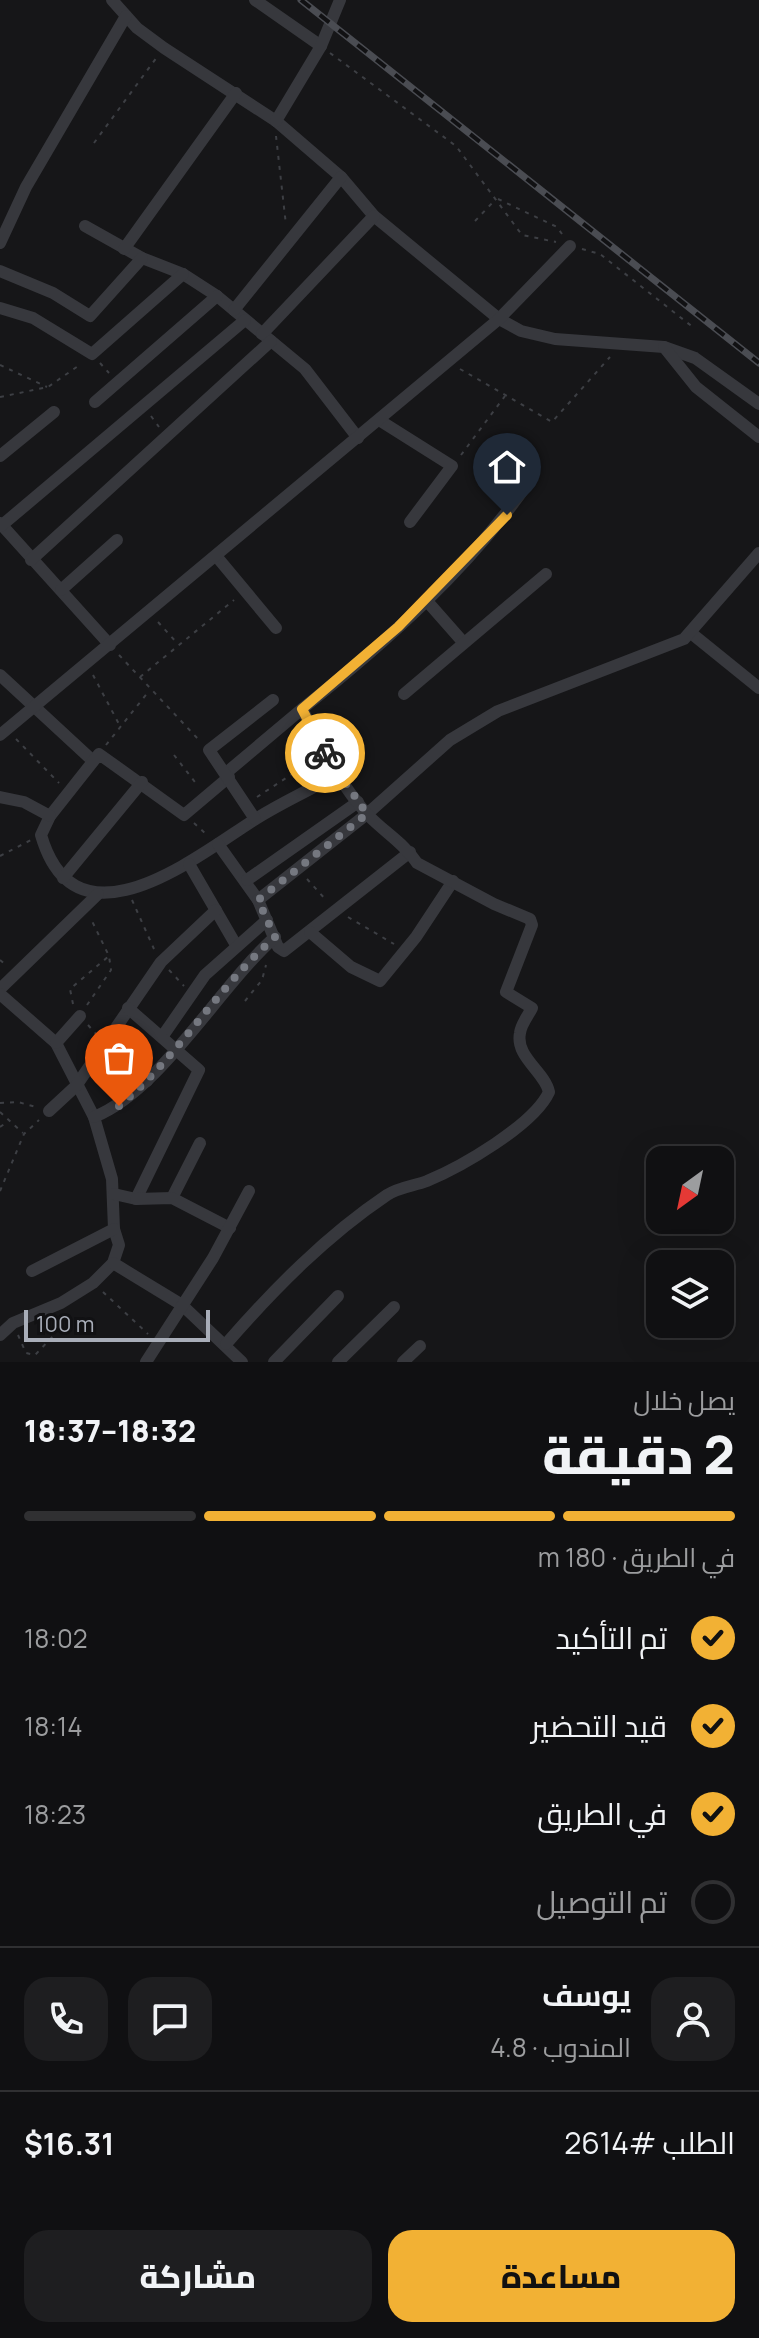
<!DOCTYPE html>
<html lang="ar">
<head>
<meta charset="utf-8">
<style>
  body { margin:0; font-family:Manrope,Cairo,sans-serif; background:#1e1e20; color:#f1f3f6; direction:rtl; height:100vh; display:flex; flex-direction:column; font-size:30px; white-space:nowrap }
  * { box-sizing:border-box; margin:0 }
  p { font-size:26px; color:#9c9d9f }
  .icon { flex:none; width:44px; height:44px; fill:none; stroke:currentColor; stroke-width:2; stroke-linecap:round; stroke-linejoin:round }
  .map { position:relative; height:1362px; overflow:hidden; direction:ltr }
  .sheet { display:flex; flex-direction:column; background:#101012; flex:1 }
  .sheet>* { flex:none }
  .needle { width:52px; rotate:213deg }
  .buttons { position:absolute; left:646px; top:1146px; display:grid; gap:16px }
  .buttons a { display:grid; place-items:center; width:88px; height:88px; border-radius:16px; background:#101012; box-shadow:0 8px 32px #0002,0 0 0 2px #303032; font-size:40px }
  .scale { position:absolute; left:24px; bottom:20px; width:186px; box-sizing:border-box; padding-left:8px; border:4px solid #a8adb8; border-top:0; font-size:22px; line-height:28px; white-space:nowrap; color:#a8adb8; -webkit-text-stroke:6px #111113; paint-order:stroke }
  .pin { position:absolute; display:grid; place-items:center; width:68px; height:68px; color:#fff; margin:-82px -34px; border-radius:50% 50% 50% 0; rotate:-45deg; box-shadow:0 0 8px #0007 }
  .pin .icon { rotate:45deg }
  .courier { position:absolute; display:grid; place-items:center; width:80px; height:80px; margin:-40px; border:6px solid #f2b134; border-radius:50%; background:#fff; color:#222; box-shadow:0 2px 10px #0007 }
  .summary em { font-style:normal; font-weight:800 }
  .summary div { display:flex; flex-direction:column-reverse }
  .summary { display:flex; align-items:center; justify-content:space-between; height:136px; padding:0 24px }
  h1 { font-size:52px; font-weight:800; line-height:60px }
  .bar { display:grid; grid-template-columns:repeat(4,1fr); gap:12px 8px; align-content:center; height:96px; padding:0 24px }
  .bar i { height:10px; border-radius:6px; background:#303032 }
  .bar .active { background:#f2b134 }
  .bar p { grid-column:span 4 }
  .line { display:flex; align-items:center; gap:20px; padding:0 24px; border-top:2px solid #303032 }
  .line div { flex:1 }
  .round { display:grid; place-items:center; flex:none; width:84px; height:84px; border-radius:24px; background:#1e1e20 }
  ol { padding:0 24px; list-style:none }
  li { display:flex; align-items:center; gap:24px; height:88px }
  li p { margin-inline-start:auto }
  li .icon { padding:8px; border-radius:50%; background:#f2b134; color:#111; stroke-width:4 }
  li:last-child { color:#9c9d9f }
  li i { width:44px; height:44px; border:4px solid #303032; border-radius:50% }
  .action { display:flex; gap:16px; margin-top:auto; padding:16px 24px }
  .action a { flex:1; height:92px; border-radius:24px; background:#f2b134; color:#111; font-size:32px; font-weight:800; line-height:92px; text-align:center }
  .action a+a { background:#1e1e20; color:#f1f3f6 }
  .map>svg:first-child { display:block }
</style>
</head>
<body>
<div class="map">
<svg width="759" height="1362" viewBox="0 0 759 1362">
  <rect width="100%" height="100%" fill="#161618"/>
  <g fill="none" stroke-linecap="round" stroke-linejoin="round">
    <g stroke="#3d3f44" stroke-width="2" stroke-dasharray="4 6" stroke-linecap="butt">
      <polyline points="330,53 456,146 522,235 556,242"/>
      <polyline points="276,136 286,225"/>
      <polyline points="94,143 157,57"/>
      <polyline points="498,199 557,227 562,234"/>
      <polyline points="475,221 496,199"/>
      <polyline points="582,249 600,254 694,328"/>
      <polyline points="100,363 109,373"/>
      <polyline points="0,365 47,387"/>
      <polyline points="460,369 552,422 610,357"/>
      <polyline points="0,397 48,387 81,364"/>
      <polyline points="151,416 159,427"/>
      <polyline points="461,455 505,396"/>
      <polyline points="158,622 178,644"/>
      <polyline points="119,655 199,740"/>
      <polyline points="93,675 120,726"/>
      <polyline points="140,677 234,600"/>
      <polyline points="16,739 59,783"/>
      <polyline points="106,745 149,691"/>
      <polyline points="174,755 198,786"/>
      <polyline points="257,797 315,759"/>
      <polyline points="194,823 207,835"/>
      <polyline points="0,856 31,840"/>
      <polyline points="307,879 327,901"/>
      <polyline points="132,900 154,949"/>
      <polyline points="348,917 394,944"/>
      <polyline points="0,960 7,966"/>
      <polyline points="169,970 184,986"/>
      <polyline points="245,1001 262,980 266,965"/>
      <polyline points="73,1004 70,989 109,956"/>
      <polyline points="87,1005 111,970 109,956 91,919"/>
      <polyline points="88,1025 97,1035"/>
      <polyline points="124,1043 146,1042"/>
      <polyline points="0,1103 18,1102 36,1107"/>
      <polyline points="0,1112 23,1133"/>
      <polyline points="0,1127 6,1123"/>
      <polyline points="0,1191 24,1134 39,1120"/>
      <polyline points="103,1292 148,1334"/>
      <polyline points="18,1335 26,1353 35,1355 54,1335 60,1318"/>
    </g>
    <g stroke="#37383d" stroke-width="12">
      <polyline points="112,0 137,28 164,48 276,121 341,177 374,216 499,319 521,331 555,339 664,347 695,358 759,404"/>
      <polyline points="255,0 321,46"/>
      <polyline points="276,121 321,46 340,0"/>
      <polyline points="85,226 142,258 183,274 217,296 305,369 358,438"/>
      <polyline points="0,243 26,187 126,16"/>
      <polyline points="124,249 236,93"/>
      <polyline points="0,271 53,293 90,316 142,258"/>
      <polyline points="0,308 33,318 92,354 183,274"/>
      <polyline points="234,310 341,177"/>
      <polyline points="262,334 374,216"/>
      <polyline points="664,347 696,387 759,437"/>
      <polyline points="95,402 217,296"/>
      <polyline points="379,420 452,466 410,522"/>
      <polyline points="0,456 54,412"/>
      <polyline points="0,523 110,645"/>
      <polyline points="1,526 245,320"/>
      <polyline points="217,557 276,628"/>
      <polyline points="31,560 271,341"/>
      <polyline points="61,590 117,540"/>
      <polyline points="426,600 463,642"/>
      <polyline points="691,633 759,688"/>
      <polyline points="0,675 93,761"/>
      <polyline points="404,694 546,574"/>
      <polyline points="0,735 499,319 570,246"/>
      <polyline points="226,773 302,709"/>
      <path d="M229,777L184,815L99,754L50,816L41,835C75,952 191,861 251,822C278,804 309,791 337,774"/>
      <polyline points="0,797 24,802 50,816"/>
      <polyline points="255,819 209,750 273,700"/>
      <polyline points="218,844 258,900 278,947 284,951 410,852"/>
      <polyline points="189,864 236,945"/>
      <polyline points="63,878 142,782"/>
      <polyline points="247,880 358,802"/>
      <polyline points="258,900 367,814 450,740 498,711 684,639 759,553"/>
      <polyline points="310,932 351,967 380,981 416,937 453,881"/>
      <polyline points="0,989 98,894"/>
      <polyline points="0,994 56,1043 94,1117 112,1179 114,1229 119,1245 113,1263 93,1283 61,1303 13,1323 0,1335"/>
      <polyline points="162,1037 205,975 267,920"/>
      <polyline points="56,1043 80,1016"/>
      <polyline points="105,1043 147,1081"/>
      <polyline points="49,1111 76,1086 161,962 216,910"/>
      <path d="M94,1117C161,1090 218,988 275,937"/>
      <polyline points="114,1194 136,1199 199,1070 128,1008"/>
      <polyline points="172,1198 200,1143"/>
      <polyline points="136,1199 172,1198 230,1228"/>
      <polyline points="113,1263 182,1305 242,1362"/>
      <polyline points="32,1271 114,1229"/>
      <path d="M226,1344C274,1289 326,1236 387,1195C399,1187 414,1186 427,1181C461,1167 534,1125 549,1092C545,1072 515,1057 520,1033C521,1024 528,1016 532,1008L506,992L532,925L530,919L494,904L417,863C404,843 384,832 368,815C340,785 321,746 302,709C385,643 470,568 530,480"/>
      <polyline points="146,1362 213,1258 249,1191"/>
      <polyline points="274,1362 338,1296"/>
      <polyline points="338,1362 394,1307"/>
      <polyline points="403,1362 420,1346"/>
    </g>
    <g stroke="#4a4c52" stroke-width="7">
      <polyline id="rail" points="301,0 759,363"/>
    </g>
    <use href="#rail" stroke="#111113" stroke-width="4" stroke-dasharray="12" stroke-linecap="butt"/>
  </g>
  <g fill="none" stroke-linecap="round" stroke-linejoin="round">
    <path stroke="#757880" stroke-width="8" stroke-dasharray="0 14.4" d="M119,1106C178,1057 217,988 275,937L258,900L367,814L325,753"/>
    <polyline stroke="#f2b134" stroke-width="10" points="325,753 302,709 398,627 507,515"/>
  </g>
</svg>
<div class="buttons">
<a><svg class="needle" viewBox="-14 -14 28 28"><path d="M0-13l5 13h-10z" fill="#e53935"/><path d="M0 13l5-13h-10z" fill="#9c9d9f"/></svg></a>
<a><svg class="icon" aria-label="layers" viewBox="0 0 24 24"><path d="M12 4l9 5-9 5-9-5zM3 14l9 5 9-5"/></svg></a>
</div>
<div class="scale">100 m</div>
<div class="pin" style="left:119px;top:1106px;background:#ea580c"><svg class="icon" aria-label="bag" viewBox="0 0 24 24"><path d="M5 8h14l-1 12H6zM9 8a3 3 0 0 1 6 0"/></svg></div>
<div class="pin" style="left:507px;top:515px;background:#1f2937"><svg class="icon" aria-label="home" viewBox="0 0 24 24"><path d="M3 11l9-7 9 7M6 9v11h12V9"/></svg></div>
<div class="courier" style="left:325px;top:753px"><svg class="icon" aria-label="bike" viewBox="0 0 24 24"><circle cx="6" cy="16" r="4"/><circle cx="18" cy="16" r="4"/><path d="M6 16l4-8h5l3 8M10 8l3 8H6M13 5h3"/></svg></div>
</div>
<section class="sheet">
<div class="summary"><div><h1>2 دقيقة</h1><p>يصل خلال</p></div><em>18:32–18:37</em></div>
<div class="bar"><i class="active"></i><i class="active"></i><i class="active"></i><i></i><p>في الطريق · 180 m</p></div>
<ol>
<li><svg class="icon" aria-label="check" viewBox="0 0 24 24"><path d="M5 12l5 5 9-10"/></svg>تم التأكيد<p>18:02</p></li>
<li><svg class="icon" aria-label="check" viewBox="0 0 24 24"><path d="M5 12l5 5 9-10"/></svg>قيد التحضير<p>18:14</p></li>
<li><svg class="icon" aria-label="check" viewBox="0 0 24 24"><path d="M5 12l5 5 9-10"/></svg>في الطريق<p>18:23</p></li>
<li><i></i>تم التوصيل</li>
</ol>
<div class="line" style="height:144px"><a class="round"><svg class="icon" aria-label="person" viewBox="0 0 24 24"><circle cx="12" cy="8" r="4"/><path d="M4 21q1-7 8-7t8 7"/></svg></a><div><b>يوسف</b><p>المندوب · 4.8</p></div><a class="round"><svg class="icon" aria-label="chat" viewBox="0 0 24 24"><path d="M4 5h16v11H9l-5 4z"/></svg></a><a class="round"><svg class="icon" aria-label="phone" viewBox="0 0 24 24"><path d="M5 4h4l2 5-3 2q2 4 5 5l2-3 5 2v4C11 20 4 13 5 4z"/></svg></a></div>
<div class="line" style="height:104px"><div>الطلب #2614</div><b>$16.31</b></div>
<div class="action"><a>مساعدة</a><a>مشاركة</a></div>
</section>
</body>
</html>
